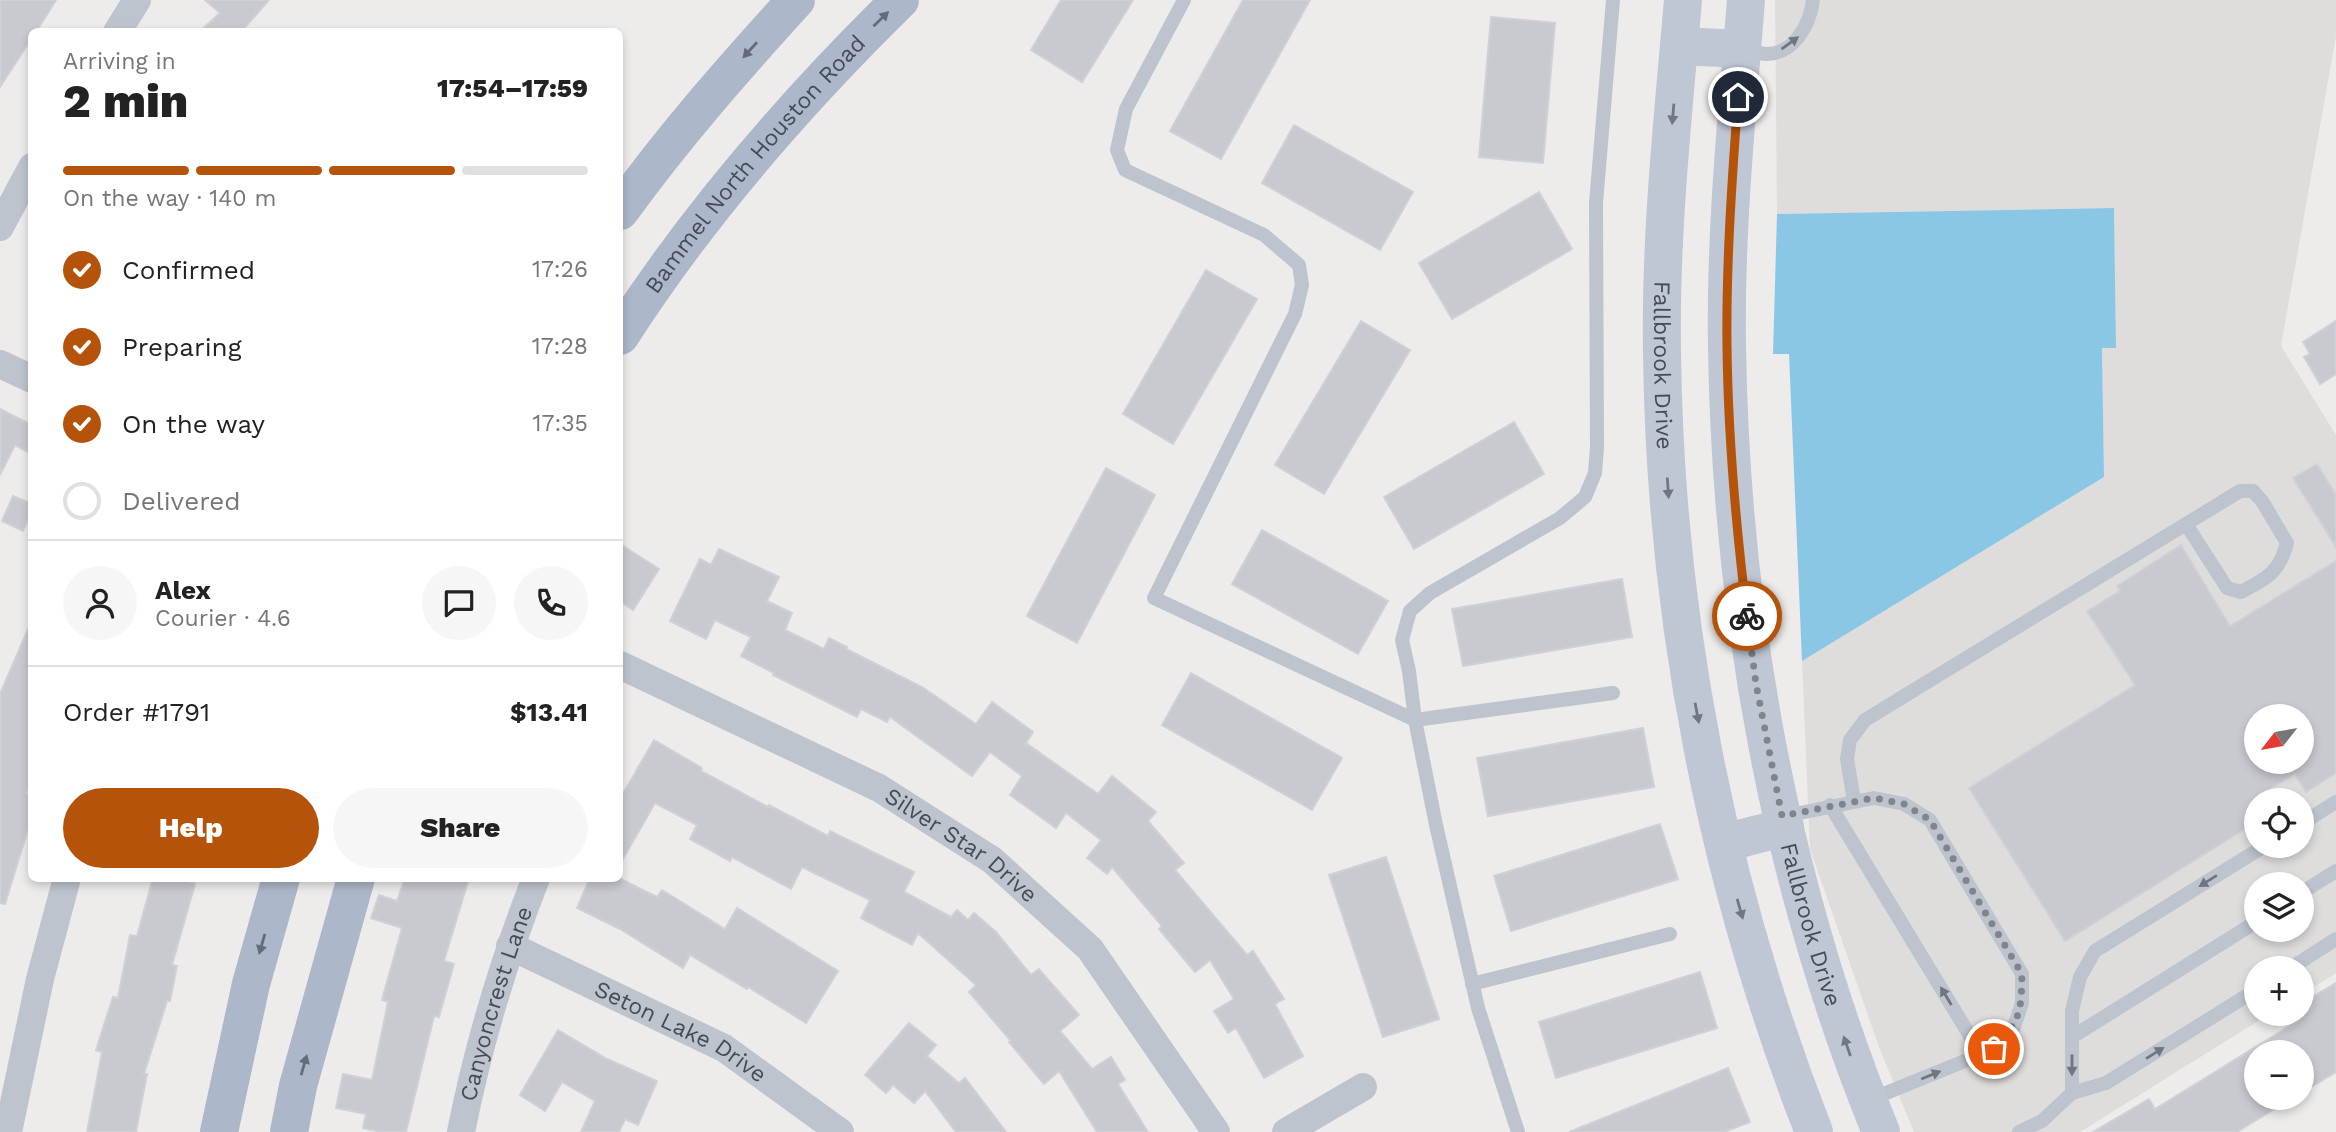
<!DOCTYPE html>
<html lang="en">
<head>
<meta charset="utf-8">
<style>
  body { margin:0; font-family:"Work Sans",sans-serif; background:#f6f6f6; color:#222; height:100vh; display:flex; flex-direction:column; font-size:26px; white-space:nowrap }
  * { box-sizing:border-box; margin:0 }
  p { font-size:23px; color:#767676 }
  .icon { flex:none; width:38px; height:38px; fill:none; stroke:currentColor; stroke-width:2; stroke-linecap:round; stroke-linejoin:round }
  .map { position:relative; flex:1; overflow:hidden }
  .side { position:absolute; left:28px; top:28px; width:595px; height:854px; display:flex; flex-direction:column; background:#fff; border-radius:10px; box-shadow:0 4px 10px #0003 }
  .side>* { flex:none }
  .needle { width:46px; rotate:239deg }
  .fabs { position:absolute; left:2244px; top:704px; display:grid; gap:14px }
  .fabs a { display:grid; place-items:center; width:70px; height:70px; border-radius:50%; background:#fff; box-shadow:0 4px 10px #0003; font-size:35px }
  .pin { position:absolute; display:grid; place-items:center; width:60px; height:60px; color:#fff; margin:-30px; border:4px solid #fff; border-radius:50%; box-shadow:0 2px 7px #0007 }
  .courier { position:absolute; display:grid; place-items:center; width:70px; height:70px; margin:-35px; border:5px solid #b45309; border-radius:50%; background:#fff; color:#222; box-shadow:0 2px 9px #0007 }
  .overview em { font-style:normal; font-weight:800 }
  .overview div { display:flex; flex-direction:column-reverse }
  .overview { display:flex; align-items:center; justify-content:space-between; height:119px; padding:0 35px }
  h1 { font-size:46px; font-weight:800; line-height:52px }
  .bar { display:grid; grid-template-columns:repeat(4,1fr); gap:10px 7px; align-content:center; height:84px; padding:0 35px }
  .bar i { height:9px; border-radius:5px; background:#e0e0e0 }
  .bar .active { background:#b45309 }
  .bar p { grid-column:span 4 }
  .line { display:flex; align-items:center; gap:18px; padding:0 35px; border-top:2px solid #e0e0e0 }
  .line div { flex:1 }
  .round { display:grid; place-items:center; flex:none; width:74px; height:74px; border-radius:37px; background:#f6f6f6 }
  ol { padding:0 35px; list-style:none }
  li { display:flex; align-items:center; gap:21px; height:77px }
  li p { margin-inline-start:auto }
  li .icon { padding:7px; border-radius:50%; background:#b45309; color:#fff; stroke-width:4 }
  li:last-child { color:#767676 }
  li i { width:38px; height:38px; border:4px solid #e0e0e0; border-radius:50% }
  .button { display:flex; gap:14px; margin-top:auto; padding:14px 35px }
  .button a { flex:1; height:80px; border-radius:42px; background:#b45309; color:#fff; font-size:28px; font-weight:800; line-height:80px; text-align:center }
  .button a+a { background:#f6f6f6; color:#222 }
  .map>svg:first-child { display:block }
</style>
</head>
<body>
<div class="map">
<svg width="2336" height="1132" viewBox="0 0 2336 1132">
  <rect width="100%" height="100%" fill="#eeebeb"/>
  <path fill="#dfdddc" fill-rule="evenodd" d="M1775,0H2336V36L2281,346L2336,435V973L2301,995V968H2256V1013H2271L2080,1132H1914L1879,1047L1810,849L1802,661L2104,477L2102,348H2116L2114,208L1777,214ZM2256,716H2301V761H2256ZM2256,800H2301V845H2256ZM2256,884H2301V929H2256Z"/>
  <polygon fill="#8ac7e5" points="2114,208 2116,348 2102,348 2104,477 1802,661 1789,354 1773,354 1777,214"/>
  <g fill="#c8cad0" stroke="#cfd1d7" stroke-width="2" fill-rule="evenodd">
    <polygon points="0,0 56,0 36,32 32,32 32,38 0,87"/>
    <polygon points="205,0 269,0 241,32 199,32 220,13"/>
    <polygon points="1061,0 1133,0 1082,82 1031,50"/>
    <polygon points="1243,0 1310,0 1221,159 1170,131"/>
    <polygon points="1491,17 1555,23 1543,163 1479,157"/>
    <polygon points="1294,125 1413,192 1380,250 1262,183"/>
    <polygon points="1539,192 1572,249 1452,319 1419,263"/>
    <polygon points="1206,270 1257,299 1173,444 1123,414"/>
    <polygon points="1361,321 1410,350 1324,494 1275,465"/>
    <polygon points="2336,321 2336,374 2320,384 2304,357 2310,354 2303,342"/>
    <polygon points="0,409 32,425 32,454 15,445 0,475"/>
    <polygon points="1514,422 1544,474 1414,549 1384,497"/>
    <polygon points="2317,464 2336,495 2336,547 2293,478"/>
    <polygon points="1106,468 1155,495 1077,643 1027,616"/>
    <polygon points="13,496 32,504 32,511 23,531 2,521"/>
    <polygon points="1262,530 1388,601 1358,654 1232,584"/>
    <polygon points="620,544 659,569 633,610 620,601"/>
    <path d="M2181,545L2230,626L2336,561V773L2306,792L2295,774L2256,797V822L2065,941L1969,788L2135,685L2087,611L2120,591L2117,586ZM2256,716H2301V761H2256Z"/>
    <polygon points="719,549 779,577 767,601 792,613 785,630 824,649 829,638 847,647 846,649 922,687 976,724 992,702 1033,732 1026,743 1098,794 1112,776 1156,812 1148,821 1184,863 1175,870 1247,955 1253,951 1284,999 1275,1004 1303,1056 1264,1078 1236,1028 1228,1033 1214,1011 1234,999 1210,960 1195,972 1159,929 1162,926 1112,867 1107,874 1087,858 1101,840 1066,813 1056,828 1010,795 1022,776 990,752 972,776 890,717 887,722 861,709 857,717 773,675 774,673 741,656 751,637 715,620 706,639 670,621 700,559 711,565"/>
    <polygon points="1622,579 1632,637 1463,666 1452,609"/>
    <polygon points="32,620 32,776 26,794 32,795 32,816 5,904 0,903 0,694"/>
    <polygon points="1191,673 1342,758 1312,810 1162,725"/>
    <polygon points="1643,728 1654,787 1488,816 1477,758"/>
    <polygon points="654,740 702,768 701,771 768,807 769,805 828,836 830,831 914,872 904,892 951,917 957,910 968,920 974,913 996,932 1031,975 1039,969 1079,1015 1060,1031 1092,1069 1111,1057 1125,1080 1118,1084 1148,1132 1097,1132 1059,1071 1044,1084 1009,1042 1011,1041 969,992 976,985 918,933 912,945 861,918 870,900 802,867 791,889 732,857 730,861 690,839 697,825 655,803 620,864 620,799"/>
    <polygon points="1660,824 1678,879 1511,931 1494,876"/>
    <polygon points="1386,857 1439,1019 1383,1037 1329,875"/>
    <polygon points="153,878 177,878 195,884 172,965 177,966 170,1001 167,1001 144,1074 147,1074 136,1132 87,1132 102,1052 96,1050 113,997 118,998 130,935 137,936"/>
    <polygon points="405,878 469,878 444,961 454,964 439,1017 434,1016 406,1132 381,1132 363,1128 366,1114 336,1108 343,1074 372,1080 388,1002 382,1000 402,928 371,918 379,895 397,901"/>
    <polygon points="590,878 619,878 657,897 662,890 725,929 737,908 838,971 806,1023 748,987 747,989 690,955 683,968 620,929 577,908"/>
    <polygon points="1700,972 1717,1028 1556,1078 1539,1022"/>
    <polygon points="2336,983 2336,1072 2301,1093 2301,1052 2256,1052 2256,1097 2294,1097 2237,1132 2093,1132 2149,1099 2155,1109 2296,1022 2291,1013 2301,1013 2301,1004"/>
    <polygon points="909,1023 936,1045 927,1056 959,1083 965,1078 1006,1132 956,1132 925,1091 914,1103 893,1085 886,1093 865,1075"/>
    <polygon points="558,1030 607,1059 657,1081 638,1125 625,1119 619,1132 581,1132 595,1101 562,1082 545,1111 520,1095"/>
    <polygon points="1728,1068 1750,1122 1724,1132 1569,1132"/>
  </g>
  <g fill="none" stroke-linecap="round" stroke-linejoin="round">
    <g stroke="#bdc4cd" stroke-width="14">
      <polyline points="1184,0 1126,109 1117,150 1125,170 1264,235 1299,265 1302,285 1295,314 1154,598 1415,720 1613,693"/>
      <path d="M1743,50C1750,51 1758,53 1766,54C1794,54 1810,25 1813,0"/>
      <path d="M1854,801L1847,759L1850,740L1865,720L2240,491H2253L2262,501L2287,543C2279,573 2267,578 2241,592L2227,588L2186,524"/>
      <polyline points="1830,805 1981,1054"/>
      <polyline points="1785,816 1874,798 1904,804 1930,820 2022,974 2022,1003 2014,1027 1994,1049 1869,1100"/>
      <polyline points="2301,824 2336,802"/>
      <polyline points="2301,893 2336,871"/>
      <polyline points="2291,968 2336,939"/>
      <polyline points="1472,984 1670,934"/>
      <polyline points="2072,1037 2256,922"/>
      <polyline points="2072,1093 2072,1011 2080,977 2095,951 2266,845"/>
      <polyline points="1518,1132 1478,1008 1436,825 1415,720 1409,671 1402,640 1410,611 1430,593 1560,518 1585,497 1595,473 1597,447 1596,203 1613,0"/>
      <polyline points="2019,1132 2042,1121 2072,1093 2106,1083 2256,990"/>
    </g>
    <g stroke="#bdc4cd" stroke-width="28">
      <polyline points="117,32 137,0"/>
      <polyline points="0,227 32,167"/>
      <polyline points="0,364 32,379"/>
      <path id="s1" d="M620,665L879,788L992,860L1090,949L1216,1132"/>
      <path id="s2" d="M510,946L724,1048L840,1132"/>
      <polyline points="8,1132 40,979 67,878"/>
      <path id="s3" d="M461,1132C478,1046 504,960 536,878"/>
      <polyline points="1286,1132 1363,1087"/>
    </g>
    <g stroke="#bfc6d4" stroke-width="38">
      <path id="s4" d="M1683,0C1673,117 1660,234 1662,352C1665,618 1717,885 1814,1132"/>
      <path id="s5" d="M1746,0C1737,115 1725,231 1727,347C1731,614 1780,885 1881,1132"/>
      <polyline points="1679,46 1742,49"/>
      <polyline points="1724,843 1785,827"/>
    </g>
    <g stroke="#acb7c9" stroke-width="38">
      <path d="M620,211C674,136 734,68 796,0"/>
      <path id="s6" d="M620,336C699,213 796,102 900,0"/>
      <polyline points="219,1132 251,984 281,878"/>
      <polyline points="289,1132 298,1086 356,878"/>
    </g>
  </g>
  <defs><path id="oneway-solid" d="M-6-.8H1V-3.2L6.5 0L1 3.2V.8H-6Z" transform="scale(1.75)"/></defs>
  <g fill="#646c79">
    <use href="#oneway-solid" transform="translate(881 19) rotate(-44)"/>
    <use href="#oneway-solid" transform="translate(750 50) rotate(132)"/>
    <use href="#oneway-solid" transform="translate(262 944) rotate(106)"/>
    <use href="#oneway-solid" transform="translate(304 1065) rotate(-74)"/>
  </g>
  <g fill="#6f7680">
    <use href="#oneway-solid" transform="translate(1790 43) rotate(-36)"/>
    <use href="#oneway-solid" transform="translate(2208 881) rotate(148)"/>
    <use href="#oneway-solid" transform="translate(1946 996) rotate(-121)"/>
    <use href="#oneway-solid" transform="translate(2155 1053) rotate(-32)"/>
    <use href="#oneway-solid" transform="translate(2072 1065) rotate(90)"/>
    <use href="#oneway-solid" transform="translate(1931 1075) rotate(-22)"/>
  </g>
  <g fill="#707783">
    <use href="#oneway-solid" transform="translate(1673 114) rotate(95)"/>
    <use href="#oneway-solid" transform="translate(1668 488) rotate(86)"/>
    <use href="#oneway-solid" transform="translate(1697 713) rotate(79)"/>
    <use href="#oneway-solid" transform="translate(1740 909) rotate(74)"/>
    <use href="#oneway-solid" transform="translate(1847 1046) rotate(-109)"/>
  </g>
  <g fill="none" stroke-linecap="round" stroke-linejoin="round">
    <path stroke="#80848b" stroke-width="7" stroke-dasharray="0 12.6" d="M1747,616L1756,684L1782,816L1874,798L1904,804L1930,820L2022,974C2021,1013 2021,1019 1994,1049"/>
    <path stroke="#b45309" stroke-width="9" d="M1738,97C1732,180 1726,263 1727,346C1728,436 1736,527 1747,616"/>
  </g>
  <g text-anchor="middle" dominant-baseline="central" stroke-width="5" stroke-linejoin="round" paint-order="stroke">
    <g font-size="23" fill="#454c57" stroke="#fff">
      <text stroke="none"><textPath href="#s6" startOffset="219">Bammel North Houston Road</textPath></text>
      <text stroke="none"><textPath href="#s4" startOffset="366">Fallbrook Drive</textPath></text>
      <text stroke="none"><textPath href="#s1" startOffset="387">Silver Star Drive</textPath></text>
      <text stroke="none"><textPath href="#s5" startOffset="933">Fallbrook Drive</textPath></text>
      <text stroke="none"><textPath href="#s3" startOffset="133">Canyoncrest Lane</textPath></text>
      <text stroke="none"><textPath href="#s2" startOffset="191">Seton Lake Drive</textPath></text>
    </g>
  </g>
</svg>
<div class="fabs">
<a><svg class="needle" viewBox="-14 -14 28 28"><path d="M0-13l5 13h-10z" fill="#e53935"/><path d="M0 13l5-13h-10z" fill="#767676"/></svg></a>
<a><svg class="icon" aria-label="locate" viewBox="0 0 24 24"><circle cx="12" cy="12" r="6"/><path d="M12 2v4M12 18v4M2 12h4M18 12h4"/></svg></a>
<a><svg class="icon" aria-label="layers" viewBox="0 0 24 24"><path d="M12 4l9 5-9 5-9-5zM3 14l9 5 9-5"/></svg></a>
<a>+</a>
<a>−</a>
</div>
<div class="pin" style="left:1994px;top:1049px;background:#ea580c"><svg class="icon" aria-label="bag" viewBox="0 0 24 24"><path d="M5 8h14l-1 12H6zM9 8a3 3 0 0 1 6 0"/></svg></div>
<div class="pin" style="left:1738px;top:97px;background:#1f2937"><svg class="icon" aria-label="home" viewBox="0 0 24 24"><path d="M3 11l9-7 9 7M6 9v11h12V9"/></svg></div>
<div class="courier" style="left:1747px;top:616px"><svg class="icon" aria-label="bike" viewBox="0 0 24 24"><circle cx="6" cy="16" r="4"/><circle cx="18" cy="16" r="4"/><path d="M6 16l4-8h5l3 8M10 8l3 8H6M13 5h3"/></svg></div>
<section class="side">
<div class="overview"><div><h1>2 min</h1><p>Arriving in</p></div><em>17:54–17:59</em></div>
<div class="bar"><i class="active"></i><i class="active"></i><i class="active"></i><i></i><p>On the way · 140 m</p></div>
<ol>
<li><svg class="icon" aria-label="check" viewBox="0 0 24 24"><path d="M5 12l5 5 9-10"/></svg>Confirmed<p>17:26</p></li>
<li><svg class="icon" aria-label="check" viewBox="0 0 24 24"><path d="M5 12l5 5 9-10"/></svg>Preparing<p>17:28</p></li>
<li><svg class="icon" aria-label="check" viewBox="0 0 24 24"><path d="M5 12l5 5 9-10"/></svg>On the way<p>17:35</p></li>
<li><i></i>Delivered</li>
</ol>
<div class="line" style="height:126px"><a class="round"><svg class="icon" aria-label="person" viewBox="0 0 24 24"><circle cx="12" cy="8" r="4"/><path d="M4 21q1-7 8-7t8 7"/></svg></a><div><b>Alex</b><p>Courier · 4.6</p></div><a class="round"><svg class="icon" aria-label="chat" viewBox="0 0 24 24"><path d="M4 5h16v11H9l-5 4z"/></svg></a><a class="round"><svg class="icon" aria-label="phone" viewBox="0 0 24 24"><path d="M5 4h4l2 5-3 2q2 4 5 5l2-3 5 2v4C11 20 4 13 5 4z"/></svg></a></div>
<div class="line" style="height:91px"><div>Order #1791</div><b>$13.41</b></div>
<div class="button"><a>Help</a><a>Share</a></div>
</section>
</div>
</body>
</html>
